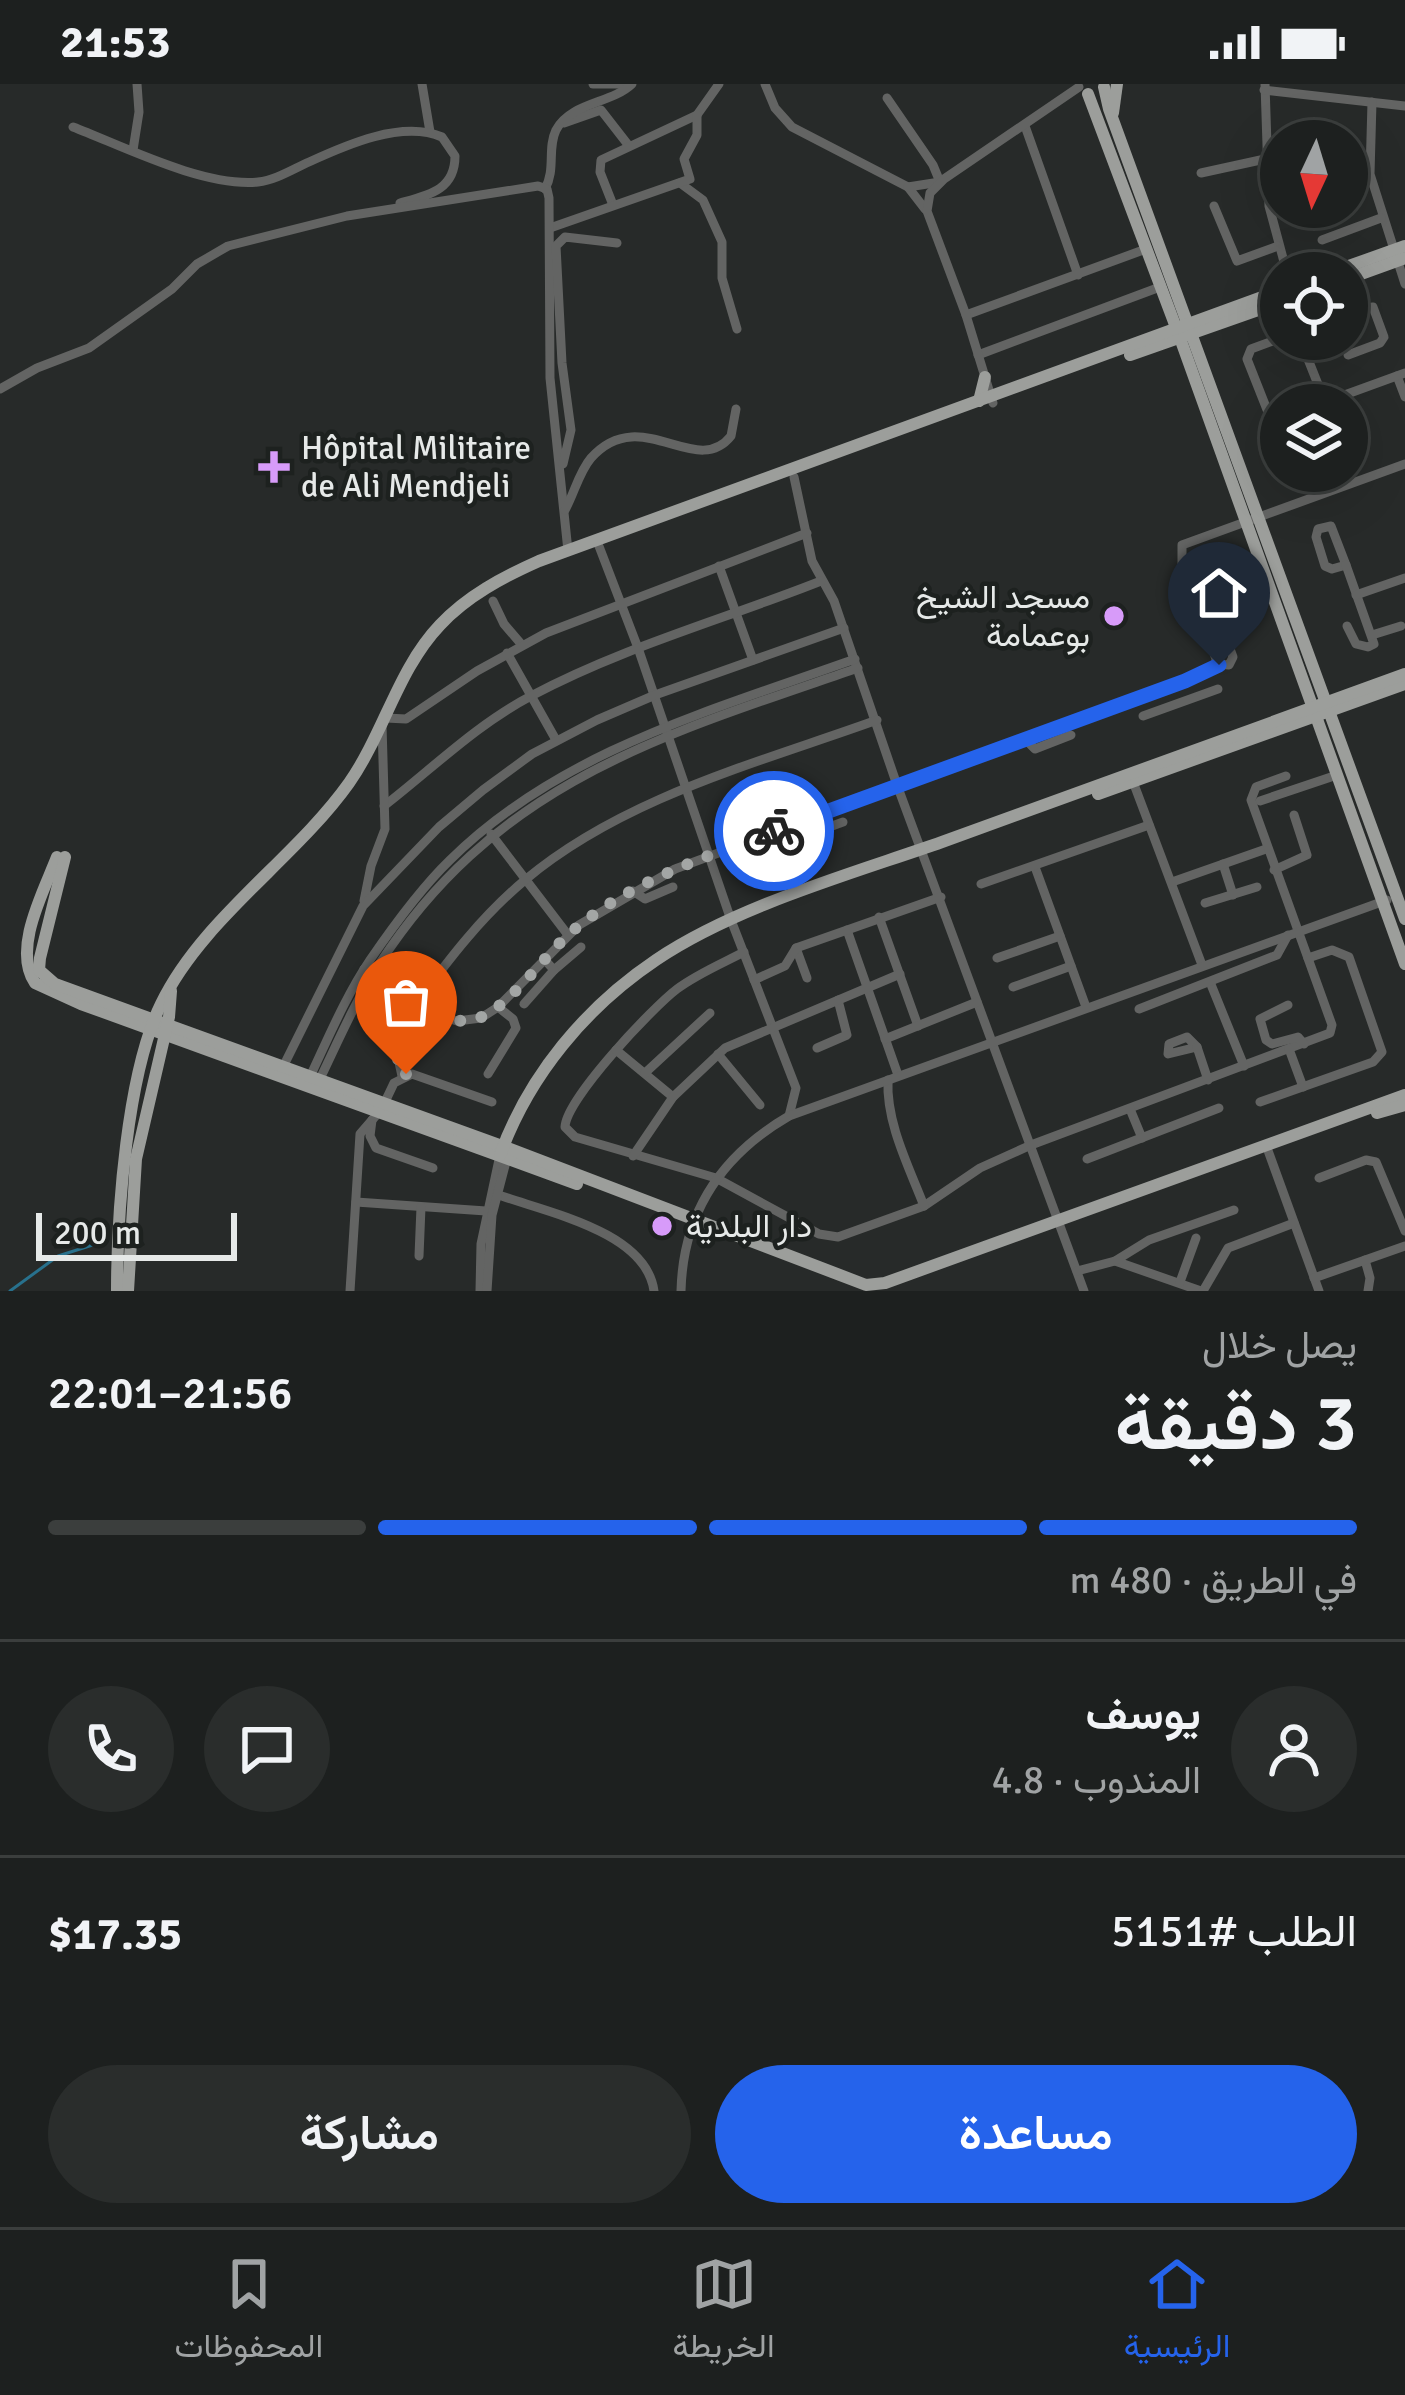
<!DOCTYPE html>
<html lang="ar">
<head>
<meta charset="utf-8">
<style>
  body { margin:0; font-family:Signika,Vazirmatn,sans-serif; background:#2a2d2c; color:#f1f3f6; direction:rtl; height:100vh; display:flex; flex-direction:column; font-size:45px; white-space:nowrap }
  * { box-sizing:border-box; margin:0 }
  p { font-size:39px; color:#a0a3a4 }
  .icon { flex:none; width:66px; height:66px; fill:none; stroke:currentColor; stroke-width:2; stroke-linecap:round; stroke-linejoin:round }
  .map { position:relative; height:1207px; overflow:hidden; direction:ltr }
  .side { display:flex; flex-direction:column; background:#1d201f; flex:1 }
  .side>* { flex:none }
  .needle { width:78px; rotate:184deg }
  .buttons { position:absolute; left:1260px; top:36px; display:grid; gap:24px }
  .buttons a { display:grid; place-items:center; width:108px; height:108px; border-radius:50%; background:#1d201f; box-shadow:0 12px 48px #0002,0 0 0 3px #3b3e3d; font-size:60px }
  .scale { position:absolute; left:36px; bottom:30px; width:201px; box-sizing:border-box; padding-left:12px; border:6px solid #e6e9e8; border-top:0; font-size:33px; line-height:42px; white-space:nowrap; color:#e6e9e8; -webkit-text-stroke:9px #1d211f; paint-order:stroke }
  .pin { position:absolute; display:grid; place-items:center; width:102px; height:102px; color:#fff; margin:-123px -51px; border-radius:50% 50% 50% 0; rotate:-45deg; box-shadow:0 0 12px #0007 }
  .pin .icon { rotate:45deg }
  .courier { position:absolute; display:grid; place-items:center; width:120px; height:120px; margin:-60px; border:9px solid #2563eb; border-radius:50%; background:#fff; color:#222; box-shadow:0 3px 15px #0007 }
  .overview em { font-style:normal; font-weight:600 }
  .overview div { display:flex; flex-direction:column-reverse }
  .overview { display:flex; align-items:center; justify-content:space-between; height:204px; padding:0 48px }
  h1 { font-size:78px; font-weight:600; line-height:90px }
  .bar { display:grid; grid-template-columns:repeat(4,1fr); gap:18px 12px; align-content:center; height:144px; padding:0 48px }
  .bar i { height:15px; border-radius:9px; background:#3b3e3d }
  .bar .current { background:#2563eb }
  .bar p { grid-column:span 4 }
  .line { display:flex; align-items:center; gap:30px; padding:0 48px; border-top:3px solid #3b3e3d }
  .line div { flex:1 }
  .round { display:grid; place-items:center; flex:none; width:126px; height:126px; border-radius:63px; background:#2a2d2c }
  .action { display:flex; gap:24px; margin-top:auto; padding:24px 48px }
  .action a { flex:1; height:138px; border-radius:72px; background:#2563eb; color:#fff; font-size:48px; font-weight:600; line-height:138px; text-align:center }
  .action a+a { background:#2a2d2c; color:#f1f3f6 }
  .status { display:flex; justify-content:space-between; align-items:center; height:84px; padding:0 60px; background:#1d201f; direction:ltr }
  .status svg { height:33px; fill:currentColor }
  .dock { display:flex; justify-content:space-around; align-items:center; height:168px; border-top:3px solid #3b3e3d; background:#1d201f; font-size:33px; color:#a0a3a4 }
  .dock a { display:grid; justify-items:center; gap:6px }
  .dock .current { color:#2563eb }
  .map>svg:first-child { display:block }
</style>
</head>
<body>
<div class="status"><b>21:53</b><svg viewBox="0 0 49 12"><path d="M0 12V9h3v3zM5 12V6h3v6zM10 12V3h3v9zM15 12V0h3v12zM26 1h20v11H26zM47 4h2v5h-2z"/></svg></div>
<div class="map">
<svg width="1405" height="1207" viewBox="0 0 1405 1207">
  <rect width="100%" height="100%" fill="#272a29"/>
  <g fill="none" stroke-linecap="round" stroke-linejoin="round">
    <polyline stroke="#28718d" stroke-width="3" points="10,1207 58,1172 102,1158"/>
    <g stroke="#636463" stroke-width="9">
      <polyline points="422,0 430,48"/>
      <polyline points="593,0 627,0"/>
      <polyline points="765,0 775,24 792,43 908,103 925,125"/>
      <polyline points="1265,0 1269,122 1287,189"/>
      <polyline points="1264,6 1405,22"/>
      <polyline points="887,14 933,81 940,98 908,103"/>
      <polyline points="1372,18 1370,90 1405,200"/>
      <polyline points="564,39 601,26 629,62"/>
      <polyline points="1025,42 1078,191"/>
      <path d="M73,43C125,63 203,103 258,98C276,96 293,85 309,78C346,61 402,36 442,53L455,72C455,106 429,111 400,119"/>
      <polyline points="133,66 139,28 137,0"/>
      <polyline points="1201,89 1265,75"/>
      <polyline points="680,99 703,116 722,158 722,194 737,245"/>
      <path d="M545,105C556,85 547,65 556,46C571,18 611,20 632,0"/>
      <polyline points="613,121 600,88 601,76 697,31 719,0"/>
      <polyline points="1214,122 1237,177 1278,162"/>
      <polyline points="550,144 690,95 684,75 697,51 697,31"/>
      <polyline points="1322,156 1381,134"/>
      <polyline points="1347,229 1373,223 1384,253 1380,259 1348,271"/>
      <polyline points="966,231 1146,165"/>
      <polyline points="1281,254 1251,265 1247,275 1281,361"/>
      <polyline points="1300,255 1325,318"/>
      <polyline points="978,271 1160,203"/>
      <polyline points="1397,292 1405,313"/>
      <polyline points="0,305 37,284 89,264 172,205 197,180 228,162 347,132 538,102 547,105 549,114 550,294 568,467"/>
      <polyline points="993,319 966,231 927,127 930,109 944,95 1079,3"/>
      <polyline points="1317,321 1405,289"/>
      <polyline points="563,380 571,346 562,279 556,162 565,153 617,159"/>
      <polyline points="794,393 812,477 834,517 897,701 1084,1207"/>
      <path d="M565,426C574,410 579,388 591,374C641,318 696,396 731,352L736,325"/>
      <polygon points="1331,442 1346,481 1332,485 1325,482 1316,453 1318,445"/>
      <polyline points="597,457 638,564 731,836 796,1004 789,1032"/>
      <polyline points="1346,481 1374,560 1368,563 1356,560 1347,542"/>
      <polyline points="719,482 753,576"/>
      <polyline points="1208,504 1233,573 1229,581 1216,580"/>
      <polyline points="1356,511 1405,494"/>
      <polyline points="493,517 504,540 522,561"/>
      <polyline points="1372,551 1401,542"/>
      <polyline points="507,569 556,656"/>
      <polyline points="1143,632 1218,605"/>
      <polyline points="386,634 406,635 477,587 546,549 807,449"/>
      <polyline points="1025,655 1035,665 1071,651"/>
      <polyline points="1132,695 1202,881"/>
      <polyline points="1260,717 1337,691"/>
      <path d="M384,722C433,684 476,641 531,612C623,563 725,535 821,497"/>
      <polyline points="491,750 568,851"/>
      <polyline points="769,765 843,738"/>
      <polyline points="1223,780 1233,811"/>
      <polyline points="1035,783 1086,923"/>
      <polyline points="1274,786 1307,771 1294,731"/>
      <polyline points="1172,798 1266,765"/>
      <polyline points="981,800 1149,741"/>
      <polyline points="633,807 645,815 673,803"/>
      <polyline points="364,817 371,782 385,745 382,641"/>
      <polyline points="1205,819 1257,803"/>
      <polyline points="879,833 918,942"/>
      <polyline points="847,846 898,991"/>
      <polyline points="796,864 807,894"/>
      <path d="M744,868C721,880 697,890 677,905C652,924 566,1015 565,1043L575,1053L716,1094L819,1150L838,1153L924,1122L980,1084L1031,1061L1330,949L1332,941L1251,716L1256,703L1286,692"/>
      <polyline points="997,874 1060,852"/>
      <polyline points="544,875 554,886 581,863"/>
      <polyline points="364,885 428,928 457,937 481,934 498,923 579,841 675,785 1209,588 1215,583 1216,575 1182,481 1182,461 1405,380"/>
      <polyline points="754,896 785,882 796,864 941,813"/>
      <polyline points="381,897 402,992"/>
      <polyline points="1210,898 1244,982"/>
      <polyline points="1013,903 1071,882"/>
      <path d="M416,920C449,875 482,832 525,796C624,713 758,679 877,636"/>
      <polyline points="524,920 554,886"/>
      <polyline points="1288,921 1260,935 1266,956 1272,960 1298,953 1304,960"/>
      <polyline points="1139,925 1277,871 1288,851"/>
      <polygon points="1187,953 1197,963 1168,970 1169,960"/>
      <polyline points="885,955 977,918"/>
      <polyline points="1197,963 1208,996"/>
      <polyline points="817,964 847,951 838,916"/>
      <polyline points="1289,965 1303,1003"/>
      <polyline points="616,966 673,1013"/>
      <polyline points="718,970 760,1021"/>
      <polyline points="283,983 363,822 439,743 483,706 532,670 597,636 655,611 844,544"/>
      <polyline points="645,989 710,929"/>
      <polyline points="488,990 516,944 513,935 498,923"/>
      <path d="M888,996C886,1039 909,1083 924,1122"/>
      <path d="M308,997C327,957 345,913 370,876C394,841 420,805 450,776C560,667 713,626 855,575"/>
      <path d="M317,1001C337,960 355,917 380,879C499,696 664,651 858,584"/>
      <polyline points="1260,1018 1373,978 1382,968 1349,873 1332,866 1308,874"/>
      <polyline points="384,1020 394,999 412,990 492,1018"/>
      <polyline points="1130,1025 1142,1054"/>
      <polyline points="372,1036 370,1052 376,1064 433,1084"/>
      <polyline points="1266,1061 1319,1207"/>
      <polyline points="633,1072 673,1013 725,964 900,890"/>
      <polyline points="1087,1075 1219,1024"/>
      <polyline points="1319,1094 1366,1076 1376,1078 1405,1147"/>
      <path d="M496,1110C545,1128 646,1147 654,1207"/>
      <polyline points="356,1118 486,1127"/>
      <polyline points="419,1172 421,1123"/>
      <polyline points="1365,1176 1370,1194 1368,1207"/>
      <polyline points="1115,1177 1201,1207"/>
      <polyline points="1077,1187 1115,1177 1149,1156 1234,1126"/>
      <polyline points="1314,1194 1405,1162"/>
      <polyline points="1180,1198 1196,1154"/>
      <polyline points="350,1207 360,1050 379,1028"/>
      <polyline points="480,1207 481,1160 500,1071"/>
      <polyline points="487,1207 492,1131 507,1074"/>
      <path d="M681,1207C683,1127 722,1071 789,1032L1387,816"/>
      <polyline points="1203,1207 1228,1164 1294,1139"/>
    </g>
    <g stroke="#9c9e9b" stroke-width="12">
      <polyline points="1104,3 1109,25 1405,835"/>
      <polyline points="1088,10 1180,254 1405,880"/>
      <polyline points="1113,29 1117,0"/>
      <polyline points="1329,189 1405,162"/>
      <polyline points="1347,195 1405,174"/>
      <polyline points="1130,271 1281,218"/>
      <polyline points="979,317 985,293"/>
      <polyline points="1098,710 1405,600"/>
      <path d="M57,773C44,807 12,865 35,899L81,920L577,1100"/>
      <polyline points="65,773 40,874 39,886 55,900 510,1065 866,1201 885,1199 1405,1011"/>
      <polyline points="1377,1029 1405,1021"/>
      <path d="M500,1071C529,991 586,923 656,876C736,822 851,790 942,758C1097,702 1251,646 1405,590"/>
      <path d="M117,1207C117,1129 127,989 161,920C202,835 295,775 349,699C384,649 398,585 440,541C467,512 503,493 539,477L1281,206"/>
      <polyline points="128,1207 136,1075 169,933 171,907"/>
    </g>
  </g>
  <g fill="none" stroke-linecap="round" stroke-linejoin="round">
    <path stroke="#a3a6a5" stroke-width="12" stroke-dasharray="0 21.6" d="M406,990L402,992L380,896C407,914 436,942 471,936C503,932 543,873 568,851C626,799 703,774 774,747"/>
    <polyline stroke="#2563eb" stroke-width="15" points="774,747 1185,597 1219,581"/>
  </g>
  <g fill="#d79bf9" stroke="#1d211f" stroke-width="4.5">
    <path d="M268 365h12v12h12v12h-12v12h-12v-12h-12v-12h12z"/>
    <circle cx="1114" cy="532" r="12"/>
    <circle cx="662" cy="1142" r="12"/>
  </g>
  <g text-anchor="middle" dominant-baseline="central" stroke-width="9" stroke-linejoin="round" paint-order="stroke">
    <g font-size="33" fill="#e6e9e8" stroke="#1d211f" text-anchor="start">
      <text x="301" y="364">Hôpital Militaire<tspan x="301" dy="38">de Ali Mendjeli</tspan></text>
      <text x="1090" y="513" text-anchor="end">مسجد الشيخ<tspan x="1090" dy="38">بوعمامة</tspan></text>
      <text x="686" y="1142">دار البلدية</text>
    </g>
  </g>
</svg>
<div class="buttons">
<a><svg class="needle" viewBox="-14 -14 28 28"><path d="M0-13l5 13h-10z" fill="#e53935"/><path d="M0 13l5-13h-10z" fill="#a0a3a4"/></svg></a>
<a><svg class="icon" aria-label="locate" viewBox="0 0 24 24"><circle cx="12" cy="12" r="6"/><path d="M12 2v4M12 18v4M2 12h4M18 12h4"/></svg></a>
<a><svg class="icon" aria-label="layers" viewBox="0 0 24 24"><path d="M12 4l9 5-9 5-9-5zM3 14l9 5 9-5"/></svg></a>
</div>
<div class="scale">200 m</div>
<div class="pin" style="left:406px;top:990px;background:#ea580c"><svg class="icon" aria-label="bag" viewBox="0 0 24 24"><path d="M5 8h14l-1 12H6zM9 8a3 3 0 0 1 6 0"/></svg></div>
<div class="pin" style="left:1219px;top:581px;background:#1f2937"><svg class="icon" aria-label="home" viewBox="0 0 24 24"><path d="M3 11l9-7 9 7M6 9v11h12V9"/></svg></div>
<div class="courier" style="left:774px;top:747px"><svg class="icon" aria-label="bike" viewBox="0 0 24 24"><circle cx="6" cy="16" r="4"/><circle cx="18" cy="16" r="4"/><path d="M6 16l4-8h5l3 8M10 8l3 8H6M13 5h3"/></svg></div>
</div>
<section class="side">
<div class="overview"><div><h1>3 دقيقة</h1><p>يصل خلال</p></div><em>21:56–22:01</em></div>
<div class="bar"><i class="current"></i><i class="current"></i><i class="current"></i><i></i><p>في الطريق · 480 m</p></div>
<div class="line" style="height:216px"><a class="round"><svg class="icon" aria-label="person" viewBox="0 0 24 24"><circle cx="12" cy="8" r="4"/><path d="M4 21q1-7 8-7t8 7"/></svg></a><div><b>يوسف</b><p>المندوب · 4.8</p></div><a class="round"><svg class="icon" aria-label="chat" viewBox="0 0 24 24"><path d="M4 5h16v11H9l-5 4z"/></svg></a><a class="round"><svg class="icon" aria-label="phone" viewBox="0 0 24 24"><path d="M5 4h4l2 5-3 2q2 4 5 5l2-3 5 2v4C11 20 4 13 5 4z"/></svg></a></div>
<div class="line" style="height:156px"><div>الطلب #5151</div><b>$17.35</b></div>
<div class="action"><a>مساعدة</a><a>مشاركة</a></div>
</section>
<nav class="dock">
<a class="current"><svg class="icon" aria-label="home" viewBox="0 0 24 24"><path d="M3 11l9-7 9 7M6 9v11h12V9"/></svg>الرئيسية</a>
<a><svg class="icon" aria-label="map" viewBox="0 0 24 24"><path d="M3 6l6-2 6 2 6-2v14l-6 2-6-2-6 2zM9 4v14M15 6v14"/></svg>الخريطة</a>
<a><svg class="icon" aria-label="saved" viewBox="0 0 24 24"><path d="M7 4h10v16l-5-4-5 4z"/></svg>المحفوظات</a>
</nav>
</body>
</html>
